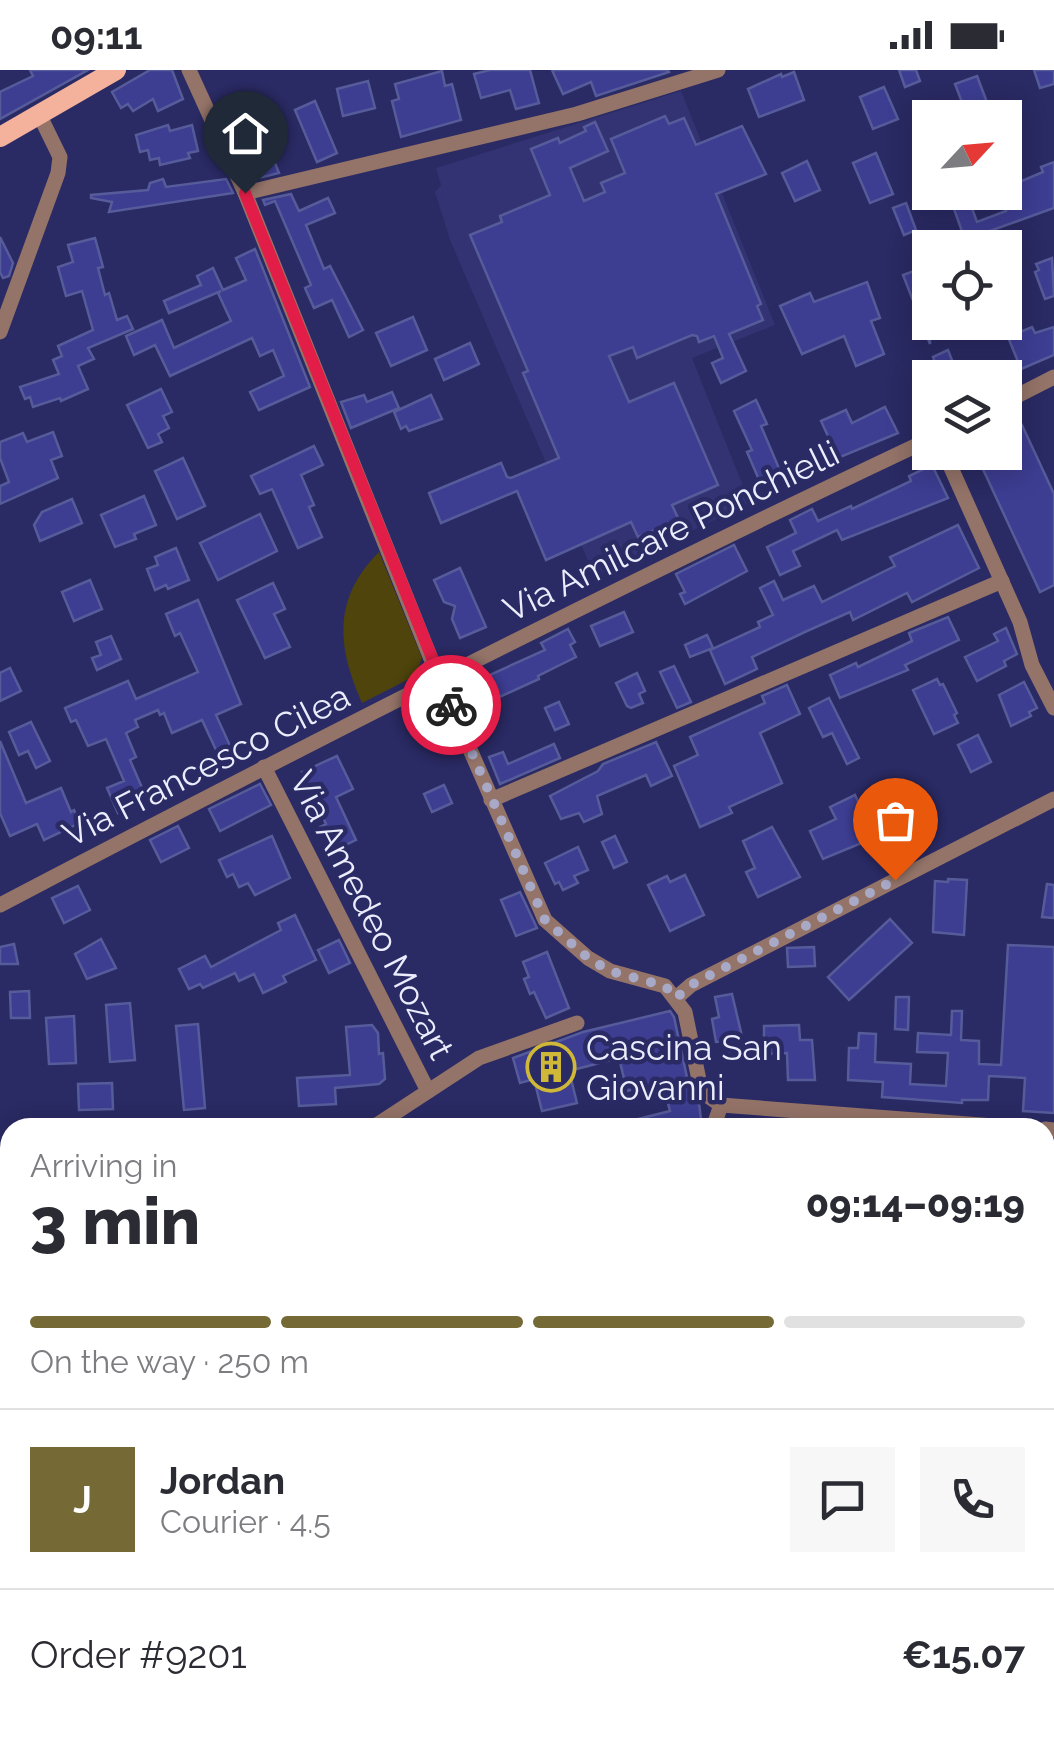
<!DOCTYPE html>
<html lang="en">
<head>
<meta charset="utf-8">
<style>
  body { margin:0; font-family:Raleway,sans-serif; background:#f7f7f7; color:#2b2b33; height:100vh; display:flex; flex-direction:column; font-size:38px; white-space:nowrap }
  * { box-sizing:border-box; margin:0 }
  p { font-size:32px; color:#7c7c81 }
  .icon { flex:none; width:55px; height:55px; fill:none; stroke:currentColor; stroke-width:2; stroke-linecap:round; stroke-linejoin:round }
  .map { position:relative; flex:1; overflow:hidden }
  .panel { position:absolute; left:0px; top:1048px; width:1055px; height:622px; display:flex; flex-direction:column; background:#fff; border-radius:30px 30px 0 0; box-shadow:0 5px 25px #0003 }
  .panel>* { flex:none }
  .needle { width:65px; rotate:64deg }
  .controls { position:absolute; left:912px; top:30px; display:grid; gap:20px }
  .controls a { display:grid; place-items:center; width:110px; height:110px; border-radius:0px; background:#fff; box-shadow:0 5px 25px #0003; font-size:50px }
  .pin { position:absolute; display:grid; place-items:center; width:85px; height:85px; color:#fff; margin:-102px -42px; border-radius:50% 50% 50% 0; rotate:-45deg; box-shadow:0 0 10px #0007 }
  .pin .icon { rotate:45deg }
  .courier { position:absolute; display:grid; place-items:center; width:100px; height:100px; margin:-50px; border:8px solid #e11d48; border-radius:50%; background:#fff; color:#222; box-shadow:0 2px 12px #0007 }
  .head em { font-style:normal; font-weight:800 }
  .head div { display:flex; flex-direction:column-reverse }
  .head { display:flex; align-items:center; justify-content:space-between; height:170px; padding:0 30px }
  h1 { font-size:65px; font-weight:800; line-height:75px }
  .bar { display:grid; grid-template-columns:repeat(4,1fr); gap:15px 10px; align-content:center; height:120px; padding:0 30px }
  .bar i { height:12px; border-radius:8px; background:#e1e1e2 }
  .bar .active { background:#756a35 }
  .bar p { grid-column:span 4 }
  .line { display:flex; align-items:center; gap:25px; padding:0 30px; border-top:2px solid #e1e1e2 }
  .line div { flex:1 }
  .round { display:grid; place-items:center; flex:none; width:105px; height:105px; border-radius:0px; background:#f7f7f7 }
  .status { display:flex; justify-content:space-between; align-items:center; height:70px; padding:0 50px; background:#fff; direction:ltr }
  .status svg { height:28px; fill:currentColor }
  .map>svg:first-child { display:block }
</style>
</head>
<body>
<div class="status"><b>09:11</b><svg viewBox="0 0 49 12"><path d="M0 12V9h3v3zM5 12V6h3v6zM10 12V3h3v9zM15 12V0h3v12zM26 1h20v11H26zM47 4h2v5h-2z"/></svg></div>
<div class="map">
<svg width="1054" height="1668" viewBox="0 0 1054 1668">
  <rect width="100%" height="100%" fill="#2a2a64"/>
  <g fill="#333373">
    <polygon points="681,21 775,255 692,288 750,433 595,507 450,170 435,122 441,115 436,98"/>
    <polygon points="1049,1357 1054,1366 1054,1476 1045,1481 1045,1361"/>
    <polygon points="0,1482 10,1512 10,1660 52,1660 53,1668 0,1668"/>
    <polygon points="75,1660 766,1660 764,1668 76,1668"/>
  </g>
  <path fill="#4e440c" d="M379,482L422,588L415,606L362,633C337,577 332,529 379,482Z"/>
  <g fill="#3d3d92" stroke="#565b9a" stroke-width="2.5">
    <polygon points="30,0 88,0 0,49 0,22 33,6"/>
    <polygon points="150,0 172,0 183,29 158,41 153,29 133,41 128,34 121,38 112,22"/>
    <polygon points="490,0 530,0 539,33 516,39 510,20 481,28 474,4"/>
    <polygon points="552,0 668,0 669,2 596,26 591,12 563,24"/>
    <polygon points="899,0 916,0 920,11 905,17"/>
    <polygon points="1034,0 1054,0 1054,14 1040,18"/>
    <polygon points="442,1 445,16 452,14 461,50 401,67 392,31 399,29 395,14"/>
    <polygon points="794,2 804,30 759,47 748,19 781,4 782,7"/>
    <polygon points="977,6 993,48 968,48 955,14"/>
    <polygon points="368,11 375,38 343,46 337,19"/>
    <polygon points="884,17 898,49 873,59 860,27"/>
    <polygon points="247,25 279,103 251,110 245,96 251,94 224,32"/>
    <polygon points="315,31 337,83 317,92 295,40"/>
    <polygon points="665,46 669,54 684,48 696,75 742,56 766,104 716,124 761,234 757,236 763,250 729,264 746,301 721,313 712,293 723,288 714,266 699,272 697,266 692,265 637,288 633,277 609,286 629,332 674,313 718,415 672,435 679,450 638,467 631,452 546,490 517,421 441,453 429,423 501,393 507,407 511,408 559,388 523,303 528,301 470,165 502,152 500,146 550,125 531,79 558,68 560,73 586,61 584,57 595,52 608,81 570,98 584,131 605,122 601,113 625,103 611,69"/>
    <polygon points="168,55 170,61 192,55 198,81 188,83 190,88 160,95 159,88 150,90 148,80 140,82 136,65"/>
    <polygon points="876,83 893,124 870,133 853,93"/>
    <polygon points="1005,84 1017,113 1043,102 1041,97 1054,92 1054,138 965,170 948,122 966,122 977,152 1006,141 999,122 1005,122"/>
    <polygon points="807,91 820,120 795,131 782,103"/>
    <polygon points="163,109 166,117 226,109 233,123 109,142 112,132 91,128 91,125 148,120 150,113"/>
    <polygon points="291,124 299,141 328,128 335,143 306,155 324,199 330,196 363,260 349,267 332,230 314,238 305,218 311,215 275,131 265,135 263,130"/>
    <polygon points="906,133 916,160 904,165 893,138"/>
    <polygon points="0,167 13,193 9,206 3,208 0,202"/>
    <polygon points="95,168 103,197 98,198 105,225 109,223 117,250 127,246 133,259 88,278 94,289 78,296 88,319 61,331 60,328 33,337 30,327 25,329 20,317 59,304 53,290 62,286 58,276 93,260 82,221 66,226 58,197 73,192 68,175"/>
    <polygon points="255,179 310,317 259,340 250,322 284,306 273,280 260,286 252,268 170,306 155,275 134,285 126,266 162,250 174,278 231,251 218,223 221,221 169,243 164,231 201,215 197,206 213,198 223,220 246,210 236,188"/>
    <polygon points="1052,188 1054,226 1045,229 1035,202 1039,200 1036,194"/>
    <polygon points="930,195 930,252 970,253 938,266 936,262 930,264 930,274 903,205"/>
    <polygon points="867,212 880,248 871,251 884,284 856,296 844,266 802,284 780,236 810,223 814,232"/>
    <polygon points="413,247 427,280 391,296 376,263"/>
    <polygon points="1032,257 1035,263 1054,257 1054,285 1021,299 1008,267"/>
    <polygon points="470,273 479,294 444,310 435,289"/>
    <polygon points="948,280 959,308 940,308 933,287"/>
    <polygon points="161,319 172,342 163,346 169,358 158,364 162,372 148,378 127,335"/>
    <polygon points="392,322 399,338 351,358 341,332 364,325 367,332"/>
    <polygon points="431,325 442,349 409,361 406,356 401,359 394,342"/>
    <polygon points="756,330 767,354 761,356 781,403 760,412 747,382 752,380 734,341"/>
    <polygon points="885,337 898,363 838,388 821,351 846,340 852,353"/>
    <polygon points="1022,355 1054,424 1054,515 1040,522 975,382 1005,382 1005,363"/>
    <polygon points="53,362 62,386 51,390 58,408 0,434 0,416 9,412 0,388 0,372 23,363 27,372"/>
    <polygon points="314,376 323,395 301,405 314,435 309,437 322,467 298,478 272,419 260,424 251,406"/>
    <polygon points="183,388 205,436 177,449 155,401"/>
    <polygon points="932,395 948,428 842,470 837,460 793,481 800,496 780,505 767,477 796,463 790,450 812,439 818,451 851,436 852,439 911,411 909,406"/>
    <polygon points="144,426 156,455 134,464 136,469 115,477 101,445"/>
    <polygon points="72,429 82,453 40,471 34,455 42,442"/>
    <polygon points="260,444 277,481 218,510 200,473"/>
    <polygon points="958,455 979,498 912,532 907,523 853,550 850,542 807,561 752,587 757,599 725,614 710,580 760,557 758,552 773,545 760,518 774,511 783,530 814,516 822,532 895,496 890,487"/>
    <polygon points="734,475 747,501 685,534 680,524 685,522 676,504"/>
    <polygon points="176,478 189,510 168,519 166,515 155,520 147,499 158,495 155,487"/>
    <polygon points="460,498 486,557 460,568 452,549 455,536 444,532 434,510"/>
    <polygon points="90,510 102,539 74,551 62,522"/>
    <polygon points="273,513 285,539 274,544 290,577 265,588 237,530"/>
    <polygon points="198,530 241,634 216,645 236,689 223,695 202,650 172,663 164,643 160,645 158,640 135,650 138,657 126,663 136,687 130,690 143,720 135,724 139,734 118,743 107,718 124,711 106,669 88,676 76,650 71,652 65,638 128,611 136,629 198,602 180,563 175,566 166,544"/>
    <polygon points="624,542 633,562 600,576 591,556"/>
    <polygon points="948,547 959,570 905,595 908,600 840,628 830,605 856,593 858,597 912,571 909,563"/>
    <polygon points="1006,558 1017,584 1004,591 1006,596 977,611 965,587 998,571 994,564"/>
    <polygon points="568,559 575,572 570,575 576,587 538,606 539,609 493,630 483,608 545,580 541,573"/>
    <polygon points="707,565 713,578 690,587 685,575"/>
    <polygon points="111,566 121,589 97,600 92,588 101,585 96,572"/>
    <polygon points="674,596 691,632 677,638 660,602"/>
    <polygon points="10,598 21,621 0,631 0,603"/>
    <polygon points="637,603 645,621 639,624 643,633 631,638 627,636 616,613"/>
    <polygon points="937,609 940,615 943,614 957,643 954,645 958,653 934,664 913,620"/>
    <polygon points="1024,612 1037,638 1029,642 1031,646 1011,656 999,625"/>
    <polygon points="787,615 800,644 760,663 782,713 729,737 732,743 700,757 674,696 698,685 690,667 765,633 762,626"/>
    <polygon points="829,628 859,688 847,694 832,663 823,667 809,638"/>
    <polygon points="559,632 569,654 555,660 545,638"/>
    <polygon points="31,652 50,691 36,698 28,681 19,685 9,662"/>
    <polygon points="978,665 991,692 971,702 958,675"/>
    <polygon points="0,671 26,733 61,718 71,742 74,740 80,753 44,770 37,754 10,766 0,743"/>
    <polygon points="656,672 672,706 651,716 646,705 597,726 602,744 584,752 579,743 561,749 550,726 598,701 603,694"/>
    <polygon points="554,674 560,688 500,714 489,687 503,682 508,694"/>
    <polygon points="337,686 353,719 336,727 356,770 331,782 320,757 326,754 302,702"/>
    <polygon points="260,714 271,735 220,761 209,739"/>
    <polygon points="444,715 452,733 432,742 424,724"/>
    <polygon points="855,725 876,767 823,789 810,761 836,749 830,737"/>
    <polygon points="178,756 189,778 161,792 150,770"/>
    <polygon points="772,757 800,807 758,827 746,802 755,798 743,771"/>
    <polygon points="272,766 290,808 255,825 248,813 239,817 233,804 227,807 219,790"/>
    <polygon points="615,766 627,792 614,798 602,772"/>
    <polygon points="578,777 588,800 574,806 578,813 563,820 559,812 555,814 545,793"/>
    <polygon points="685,805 704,845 670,861 648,815 667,806 670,812"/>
    <polygon points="948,809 967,810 964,865 933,862 935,811 948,812"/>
    <polygon points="1047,814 1054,815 1054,848 1042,847"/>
    <polygon points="78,816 90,840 64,853 52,828"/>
    <polygon points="520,822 537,858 516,866 501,830"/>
    <polygon points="295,845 316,890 283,906 286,912 263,923 254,904 239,911 235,903 203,918 200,914 189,919 179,899 205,886 211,897 281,860 278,853"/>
    <polygon points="890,849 912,873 849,930 828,907"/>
    <polygon points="101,869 116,898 87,909 75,884"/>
    <polygon points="339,870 350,893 329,903 318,880"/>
    <polygon points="14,874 18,894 0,894 0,877"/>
    <polygon points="1008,875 1054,877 1054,1043 1023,1041 1025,1008 989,1006 988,1030 962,1030 962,1033 882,1027 883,1012 848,1010 849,978 858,978 859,963 876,964 875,992 911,994 910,1014 946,1016 948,983 917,982 918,963 951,965 952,941 962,941 961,970 979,971 979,994 1001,995"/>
    <polygon points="814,877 815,896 788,897 787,878"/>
    <polygon points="547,882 569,938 546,948 534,922 530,924 524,909 529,907 523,892"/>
    <polygon points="29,921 30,948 11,948 10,922"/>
    <polygon points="732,924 745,979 729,982 727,971 716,972 712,949 719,947 715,927"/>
    <polygon points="896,927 909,927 908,960 895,959"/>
    <polygon points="130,933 135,990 110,992 106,935"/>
    <polygon points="670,941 674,947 688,1012 699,1033 702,1058 622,1058 622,1053 670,1041 662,1012 627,1021 619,988 569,1001 577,1033 542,1041 534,1009 520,1013 513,988 583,962"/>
    <polygon points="74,946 76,993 49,994 46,948"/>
    <polygon points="198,954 205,1038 184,1040 176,956"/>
    <polygon points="372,955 378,963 379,984 383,983 385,1009 379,1014 335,1018 336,1034 299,1036 297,1008 350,1005 346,957"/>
    <polygon points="799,955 800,970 812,970 815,1010 788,1010 787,983 764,984 764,956"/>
    <polygon points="112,1013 113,1039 79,1040 78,1014"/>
  </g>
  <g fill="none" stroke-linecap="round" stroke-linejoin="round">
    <g stroke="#947368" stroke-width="15">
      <polyline points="189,0 245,123 439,609 545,850 588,888 610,901 665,916 685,942 699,1010 708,1026 721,1035"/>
      <polyline points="245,123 577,44 718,0"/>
      <polyline points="0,262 58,103 60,87 40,46"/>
      <polyline points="1005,332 1054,307"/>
      <polyline points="944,382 1020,552 1032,595 1054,638"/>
      <polyline points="264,697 427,1019"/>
      <polyline points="491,730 1002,511"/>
      <path d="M0,835C307,674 616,517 930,369"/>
      <polyline points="676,928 691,915 1054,729"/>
      <polyline points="721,1035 1020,1058"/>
      <polyline points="372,1058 479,988 577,953"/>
      <polyline points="713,1058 721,1035"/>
      <polyline points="1045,1059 1054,1060"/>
      <polyline points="0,1243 10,1238"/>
      <polyline points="0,1412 10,1452"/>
      <polyline points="61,1660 62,1668"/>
      <polyline points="778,1668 781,1660"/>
    </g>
    <g stroke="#f4b19b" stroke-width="20">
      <polyline points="0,67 116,0"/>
      <polyline points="1045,1522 1054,1517"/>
    </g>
    <g stroke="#f9d8cd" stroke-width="22">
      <polyline points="1045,1580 1054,1575"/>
      <polyline points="1045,1610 1054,1604"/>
      <polyline points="856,1668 864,1660"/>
      <polyline points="917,1668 928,1660"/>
      <polyline points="962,1668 972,1660"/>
    </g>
  </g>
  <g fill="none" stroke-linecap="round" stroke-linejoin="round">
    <polyline stroke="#a7a9c7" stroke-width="10" stroke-dasharray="0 18" points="451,635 545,850 588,888 610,901 665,916 676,928 691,915 895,810"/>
    <polyline stroke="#e11d48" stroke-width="12" points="245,123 451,635"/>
  </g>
  <defs>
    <g id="building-ring" transform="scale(2.5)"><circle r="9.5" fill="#2a2a64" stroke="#cfb837" stroke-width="1.5"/><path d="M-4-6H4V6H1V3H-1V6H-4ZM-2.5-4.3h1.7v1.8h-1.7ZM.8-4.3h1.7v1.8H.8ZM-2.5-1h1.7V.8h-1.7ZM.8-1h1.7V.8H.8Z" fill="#cfb837"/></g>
  </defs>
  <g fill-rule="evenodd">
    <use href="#building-ring" x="551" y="997"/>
  </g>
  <g text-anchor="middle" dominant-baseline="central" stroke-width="9" stroke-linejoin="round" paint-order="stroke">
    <g font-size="35" fill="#ebedfc" stroke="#2a2a64">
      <text transform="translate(671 461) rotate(-26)">Via Amilcare Ponchielli</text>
      <text transform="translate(206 695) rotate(-27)">Via Francesco Cilea</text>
      <text transform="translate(372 845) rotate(63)">Via Amedeo Mozart</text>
    </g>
    <g font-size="35" fill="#ebedfc" stroke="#2a2a64" text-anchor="start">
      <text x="586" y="977">Cascina San<tspan x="586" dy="40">Giovanni</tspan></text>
    </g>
  </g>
</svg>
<div class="controls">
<a><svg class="needle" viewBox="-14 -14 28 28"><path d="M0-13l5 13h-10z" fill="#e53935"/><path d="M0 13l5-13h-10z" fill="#7c7c81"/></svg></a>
<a><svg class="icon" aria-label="locate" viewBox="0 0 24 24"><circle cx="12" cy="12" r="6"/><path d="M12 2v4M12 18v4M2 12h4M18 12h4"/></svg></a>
<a><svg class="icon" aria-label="layers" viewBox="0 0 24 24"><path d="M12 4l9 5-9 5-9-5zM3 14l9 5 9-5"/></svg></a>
</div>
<div class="pin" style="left:895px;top:810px;background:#ea580c"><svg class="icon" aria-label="bag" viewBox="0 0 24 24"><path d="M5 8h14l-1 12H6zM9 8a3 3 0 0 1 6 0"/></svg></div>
<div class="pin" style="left:245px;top:123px;background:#1f2937"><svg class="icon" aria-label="home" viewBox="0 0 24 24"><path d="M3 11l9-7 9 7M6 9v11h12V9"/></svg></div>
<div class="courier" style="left:451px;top:635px"><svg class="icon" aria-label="bike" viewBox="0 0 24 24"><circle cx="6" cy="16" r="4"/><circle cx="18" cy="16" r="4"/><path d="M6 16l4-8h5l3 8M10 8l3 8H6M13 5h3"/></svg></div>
<section class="panel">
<div class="head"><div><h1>3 min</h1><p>Arriving in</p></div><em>09:14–09:19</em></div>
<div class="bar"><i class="active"></i><i class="active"></i><i class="active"></i><i></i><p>On the way · 250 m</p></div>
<div class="line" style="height:180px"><b class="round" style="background:#756a35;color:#fff">J</b><div><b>Jordan</b><p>Courier · 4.5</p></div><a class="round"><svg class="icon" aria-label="chat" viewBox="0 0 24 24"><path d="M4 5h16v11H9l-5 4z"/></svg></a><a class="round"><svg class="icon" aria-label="phone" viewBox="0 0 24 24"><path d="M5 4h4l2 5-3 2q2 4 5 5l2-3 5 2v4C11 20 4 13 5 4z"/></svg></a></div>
<div class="line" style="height:130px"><div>Order #9201</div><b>€15.07</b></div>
</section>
</div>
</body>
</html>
